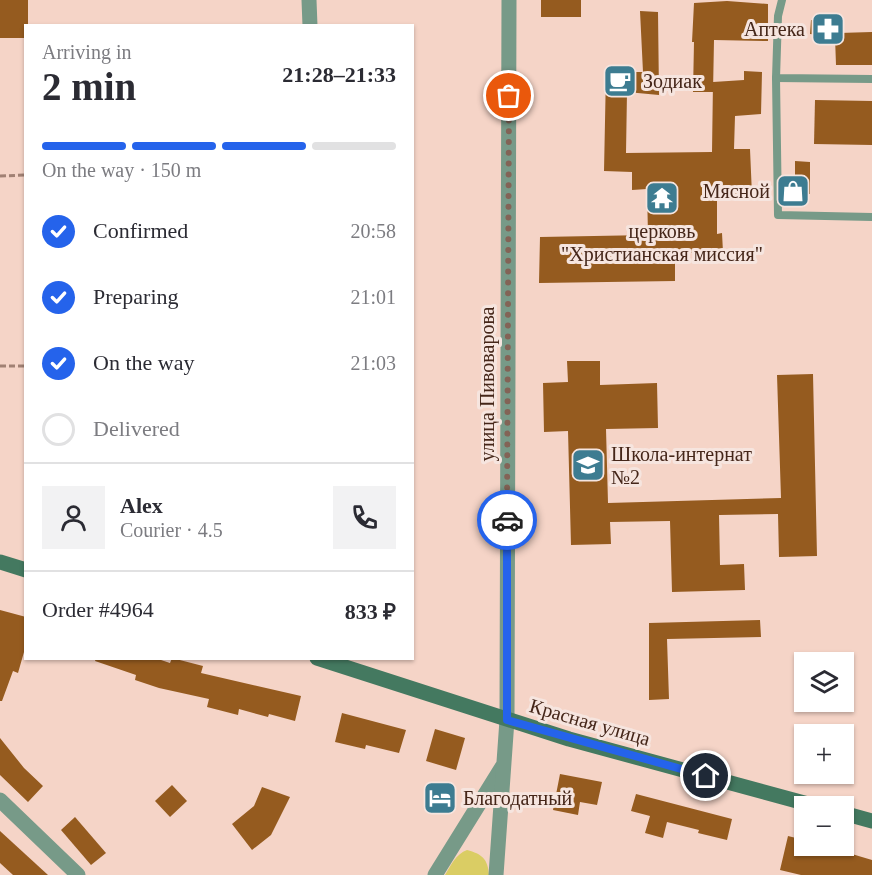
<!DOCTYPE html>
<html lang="en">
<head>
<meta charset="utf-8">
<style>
  body { margin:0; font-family:"Times New Roman",serif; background:#f2f2f3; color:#2b2b33; height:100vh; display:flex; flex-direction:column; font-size:22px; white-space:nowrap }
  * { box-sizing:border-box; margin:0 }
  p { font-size:20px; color:#7c7c81 }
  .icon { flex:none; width:33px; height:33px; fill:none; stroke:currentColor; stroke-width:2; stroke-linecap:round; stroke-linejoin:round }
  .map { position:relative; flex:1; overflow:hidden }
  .drawer { position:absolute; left:24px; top:24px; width:390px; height:636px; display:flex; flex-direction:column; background:#fff; border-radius:0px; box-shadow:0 2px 4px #0004 }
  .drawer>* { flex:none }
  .controls { position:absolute; left:794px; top:652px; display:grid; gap:12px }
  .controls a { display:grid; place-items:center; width:60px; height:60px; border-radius:0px; background:#fff; box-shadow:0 2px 4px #0004; font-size:30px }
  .pin { position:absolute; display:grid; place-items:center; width:51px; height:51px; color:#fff; margin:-26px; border:3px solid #fff; border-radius:50%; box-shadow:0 2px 6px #0007 }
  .courier { position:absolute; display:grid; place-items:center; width:60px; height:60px; margin:-30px; border:4px solid #2563eb; border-radius:50%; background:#fff; color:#222; box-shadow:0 2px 8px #0007 }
  .summary em { font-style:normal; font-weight:600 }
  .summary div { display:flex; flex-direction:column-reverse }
  .summary { display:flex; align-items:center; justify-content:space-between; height:102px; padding:0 18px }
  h1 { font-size:39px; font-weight:600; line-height:45px }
  .bar { display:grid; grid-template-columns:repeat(4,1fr); gap:9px 6px; align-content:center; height:72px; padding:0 18px }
  .bar i { height:8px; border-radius:4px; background:#e1e1e2 }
  .bar .on { background:#2563eb }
  .bar p { grid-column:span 4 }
  .line { display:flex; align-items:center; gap:15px; padding:0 18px; border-top:2px solid #e1e1e2 }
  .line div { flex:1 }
  .round { display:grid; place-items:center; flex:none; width:63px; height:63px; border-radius:0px; background:#f2f2f3 }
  ol { padding:0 18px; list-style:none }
  li { display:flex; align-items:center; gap:18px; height:66px }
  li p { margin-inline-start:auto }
  li .icon { padding:6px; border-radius:50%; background:#2563eb; color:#fff; stroke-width:4 }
  li:last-child { color:#7c7c81 }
  li i { width:33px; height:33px; border:3px solid #e1e1e2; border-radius:50% }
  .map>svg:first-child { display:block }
</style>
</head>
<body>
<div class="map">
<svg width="872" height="875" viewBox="0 0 872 875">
  <rect width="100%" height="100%" fill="#f5d4c7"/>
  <path fill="#dacd64" d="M467,850C482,854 488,859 489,875H445C451,865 456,854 467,850Z"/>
  <g fill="#955b1f">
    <polygon points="0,0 28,0 28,26 26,26 26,38 0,38"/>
    <rect x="541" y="0" width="40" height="17"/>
    <polygon points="727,1 768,4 768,41 714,40 713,92 693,92 694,42 692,42 694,3"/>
    <polygon points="640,11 658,12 659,95 627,92 626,153 712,152 713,82 744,80 744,71 762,72 761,114 735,116 734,149 750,149 752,195 717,197 717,234 722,233 723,252 675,253 675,281 539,283 540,237 648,235 647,189 632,190 632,172 604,171 606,72 643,72"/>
    <polygon points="811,20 840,23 839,33 872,32 872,65 836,65 835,37 810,34"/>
    <polygon points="815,100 872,101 872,145 814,144"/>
    <polygon points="795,161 810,162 810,194 795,194"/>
    <polygon points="567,361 600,361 600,385 657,383 658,428 606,429 608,503 781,498 777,375 813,374 817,556 779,557 778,514 719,515 720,565 744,564 745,590 672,592 670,521 610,522 611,544 571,545 568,431 544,432 543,383 568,382"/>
    <polygon points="0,610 26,617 26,645 18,673 13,671 2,701 0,701"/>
    <polygon points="760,620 761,637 667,639 669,699 649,700 649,623"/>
    <polygon points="96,658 155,658 170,663 172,658 203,666 201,673 301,696 295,721 269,714 268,717 239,709 238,715 207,707 209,699 159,688 135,680 136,675 95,661"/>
    <polygon points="342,713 406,730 399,753 366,745 365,749 335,742"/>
    <polygon points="435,729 465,738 456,770 426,761"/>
    <polygon points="0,738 24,768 43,786 28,802 0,775"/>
    <polygon points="560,774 602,782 597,805 580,802 578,815 553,810"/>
    <polygon points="172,785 187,801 170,817 155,801"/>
    <polygon points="262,787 290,797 271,835 252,850 232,824 254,806"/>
    <polygon points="636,794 732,819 727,840 698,833 699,830 667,822 663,838 645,833 650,816 631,811"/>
    <polygon points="75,817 106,853 91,865 61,830"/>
    <polygon points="0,831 48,875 13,875 0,863"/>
    <polygon points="788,836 804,840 804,846 825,846 872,860 872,875 801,875 780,870"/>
  </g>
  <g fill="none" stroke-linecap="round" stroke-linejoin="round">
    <g stroke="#a18174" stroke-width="3" stroke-dasharray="6 3" stroke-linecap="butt">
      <polyline points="0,176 26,175"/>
      <polyline points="0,366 26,366"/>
    </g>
    <g stroke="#779a88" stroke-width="8">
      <polyline points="782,0 778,16 776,78 872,79"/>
      <polyline points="776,78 778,215 872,217"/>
    </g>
    <g stroke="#779a88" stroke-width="15">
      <polyline points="309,0 310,26"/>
      <polyline points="0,800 78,875"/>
      <polyline points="435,875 502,767"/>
      <polyline points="496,875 507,720 509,0"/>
    </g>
    <g stroke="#447960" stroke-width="15">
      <polyline points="0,562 26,570"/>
      <polyline points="317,658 569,739 819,807"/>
      <polyline points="843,813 872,821"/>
    </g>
  </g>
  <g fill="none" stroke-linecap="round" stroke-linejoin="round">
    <polyline stroke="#836356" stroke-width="6" stroke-dasharray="0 10.8" points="507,520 509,96"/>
    <polyline stroke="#2563eb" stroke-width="8" points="507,520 507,720 706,776"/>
  </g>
  <defs>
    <g id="pharmacy-square" transform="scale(1.725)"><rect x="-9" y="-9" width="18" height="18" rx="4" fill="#3d7c91" stroke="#f6e5df"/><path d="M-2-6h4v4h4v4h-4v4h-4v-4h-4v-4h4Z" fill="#fff"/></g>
    <g id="cafe-square" transform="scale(1.725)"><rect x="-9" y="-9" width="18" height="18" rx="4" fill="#3d7c91" stroke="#f6e5df"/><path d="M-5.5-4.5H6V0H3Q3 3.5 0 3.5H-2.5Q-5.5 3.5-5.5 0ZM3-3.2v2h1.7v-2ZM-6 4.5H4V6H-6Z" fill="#fff"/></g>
    <g id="shop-square" transform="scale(1.725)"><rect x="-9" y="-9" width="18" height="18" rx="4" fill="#3d7c91" stroke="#f6e5df"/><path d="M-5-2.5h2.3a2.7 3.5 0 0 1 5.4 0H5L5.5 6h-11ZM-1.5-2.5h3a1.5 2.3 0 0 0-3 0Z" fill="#fff"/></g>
    <g id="temple-square" transform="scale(1.725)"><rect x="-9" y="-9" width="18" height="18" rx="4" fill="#3d7c91" stroke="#f6e5df"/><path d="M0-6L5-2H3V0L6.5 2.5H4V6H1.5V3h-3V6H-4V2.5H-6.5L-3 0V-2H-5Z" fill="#fff"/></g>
    <g id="school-square" transform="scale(1.725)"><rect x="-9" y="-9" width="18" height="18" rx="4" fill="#3d7c91" stroke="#f6e5df"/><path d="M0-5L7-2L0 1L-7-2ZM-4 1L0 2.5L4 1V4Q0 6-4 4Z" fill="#fff"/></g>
    <g id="hotel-square" transform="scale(1.725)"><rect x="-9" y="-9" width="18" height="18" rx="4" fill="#3d7c91" stroke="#f6e5df"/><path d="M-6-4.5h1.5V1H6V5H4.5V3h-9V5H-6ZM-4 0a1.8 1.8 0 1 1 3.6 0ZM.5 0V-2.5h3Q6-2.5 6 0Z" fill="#fff"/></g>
  </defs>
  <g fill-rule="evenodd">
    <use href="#pharmacy-square" x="828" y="29"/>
    <use href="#cafe-square" x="620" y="81"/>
    <use href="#shop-square" x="793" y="191"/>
    <use href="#temple-square" x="662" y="198"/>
    <use href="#school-square" x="588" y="465"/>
    <use href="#hotel-square" x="440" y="798"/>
  </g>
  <g text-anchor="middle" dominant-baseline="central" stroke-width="6" stroke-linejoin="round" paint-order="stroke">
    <g font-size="20" fill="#452619" stroke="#f6e5df" text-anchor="start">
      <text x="805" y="29" text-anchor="end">Аптека</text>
      <text x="643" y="81">Зодиак</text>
      <text x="770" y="191" text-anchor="end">Мясной</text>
      <text x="662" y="231" text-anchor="middle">церковь<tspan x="662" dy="23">"Христианская миссия"</tspan></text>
      <text x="611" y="454">Школа-интернат<tspan x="611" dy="23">№2</tspan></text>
      <text x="463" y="798">Благодатный</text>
    </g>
    <g font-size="20" fill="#452619" stroke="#f6e5df">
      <text transform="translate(487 384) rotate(-90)">улица Пивоварова</text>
      <text transform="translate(590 722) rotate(16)">Красная улица</text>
    </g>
  </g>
</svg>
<div class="controls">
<a><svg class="icon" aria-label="layers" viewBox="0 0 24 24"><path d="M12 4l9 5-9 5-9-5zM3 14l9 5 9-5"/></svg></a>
<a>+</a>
<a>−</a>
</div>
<div class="pin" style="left:509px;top:96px;background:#ea580c"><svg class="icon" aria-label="bag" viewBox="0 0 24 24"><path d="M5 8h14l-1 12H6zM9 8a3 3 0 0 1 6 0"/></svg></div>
<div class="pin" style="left:706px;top:776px;background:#1f2937"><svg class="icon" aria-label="home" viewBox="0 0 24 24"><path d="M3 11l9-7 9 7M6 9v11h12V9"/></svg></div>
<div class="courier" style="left:507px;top:520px"><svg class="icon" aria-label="car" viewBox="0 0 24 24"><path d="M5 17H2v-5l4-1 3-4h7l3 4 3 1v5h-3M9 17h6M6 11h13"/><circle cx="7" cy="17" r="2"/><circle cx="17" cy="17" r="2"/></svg></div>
<section class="drawer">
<div class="summary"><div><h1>2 min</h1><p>Arriving in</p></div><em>21:28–21:33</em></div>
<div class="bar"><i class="on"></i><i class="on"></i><i class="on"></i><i></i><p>On the way · 150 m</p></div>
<ol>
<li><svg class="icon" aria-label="check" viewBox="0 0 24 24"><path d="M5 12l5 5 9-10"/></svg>Confirmed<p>20:58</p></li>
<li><svg class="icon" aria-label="check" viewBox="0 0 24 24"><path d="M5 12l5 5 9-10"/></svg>Preparing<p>21:01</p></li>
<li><svg class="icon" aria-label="check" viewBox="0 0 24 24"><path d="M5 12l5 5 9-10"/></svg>On the way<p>21:03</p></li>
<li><i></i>Delivered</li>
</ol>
<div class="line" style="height:108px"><a class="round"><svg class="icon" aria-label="person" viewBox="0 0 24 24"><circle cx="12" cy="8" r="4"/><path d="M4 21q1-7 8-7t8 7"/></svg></a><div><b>Alex</b><p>Courier · 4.5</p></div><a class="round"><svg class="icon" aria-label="phone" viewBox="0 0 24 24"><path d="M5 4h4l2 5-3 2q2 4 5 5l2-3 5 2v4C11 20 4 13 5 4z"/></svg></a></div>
<div class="line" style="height:78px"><div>Order #4964</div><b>833 ₽</b></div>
</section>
</div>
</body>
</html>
